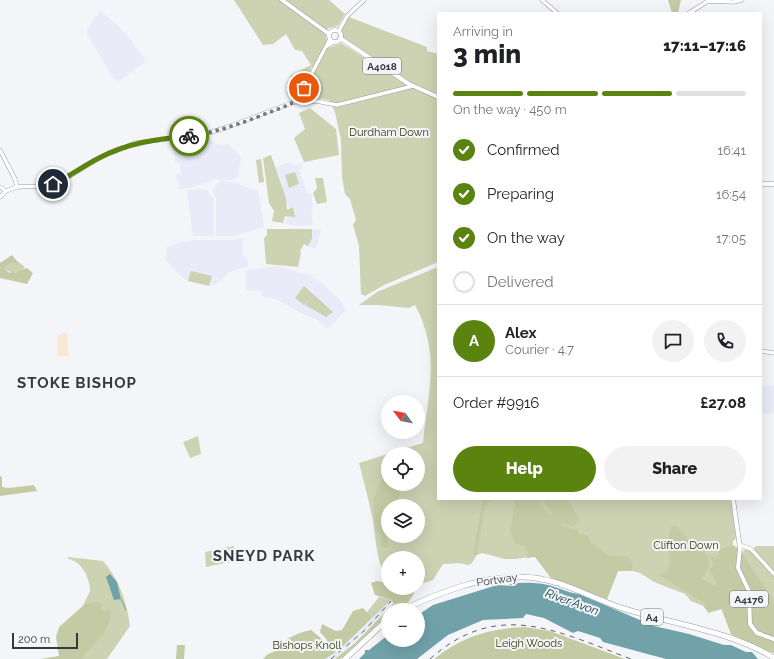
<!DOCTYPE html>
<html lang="en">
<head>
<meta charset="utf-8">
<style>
  body { margin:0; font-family:Raleway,sans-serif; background:#f2f2f2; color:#202124; height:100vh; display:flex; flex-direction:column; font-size:15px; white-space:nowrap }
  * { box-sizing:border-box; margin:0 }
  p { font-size:13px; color:#757577 }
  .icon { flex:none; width:22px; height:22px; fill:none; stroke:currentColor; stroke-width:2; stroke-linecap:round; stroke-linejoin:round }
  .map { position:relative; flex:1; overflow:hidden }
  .panel { position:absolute; left:437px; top:12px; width:325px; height:488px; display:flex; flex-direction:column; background:#fff; border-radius:0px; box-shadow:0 4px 16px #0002 }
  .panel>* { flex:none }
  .needle { width:26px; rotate:302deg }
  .buttons { position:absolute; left:381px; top:395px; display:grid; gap:8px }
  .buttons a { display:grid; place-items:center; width:44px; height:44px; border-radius:50%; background:#fff; box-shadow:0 4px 16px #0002; font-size:20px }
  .scale { position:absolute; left:12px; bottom:10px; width:66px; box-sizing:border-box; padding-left:4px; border:2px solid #373839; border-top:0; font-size:11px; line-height:14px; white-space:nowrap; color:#373839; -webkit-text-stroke:3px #f4f5f9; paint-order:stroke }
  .pin { position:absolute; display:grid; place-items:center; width:34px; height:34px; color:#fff; margin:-17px; border:2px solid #fff; border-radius:50%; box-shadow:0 1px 4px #0007 }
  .courier { position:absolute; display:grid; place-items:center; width:40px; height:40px; margin:-20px; border:3px solid #5a840f; border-radius:50%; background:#fff; color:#222; box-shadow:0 1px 5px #0007 }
  .headline em { font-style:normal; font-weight:800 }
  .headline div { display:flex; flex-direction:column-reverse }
  .headline { display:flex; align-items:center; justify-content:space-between; height:68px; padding:0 16px }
  h1 { font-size:26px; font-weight:800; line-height:30px }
  .bar { display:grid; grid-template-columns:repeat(4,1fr); gap:6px 4px; align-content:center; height:48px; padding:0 16px }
  .bar i { height:5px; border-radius:3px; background:#e0e0e0 }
  .bar .selected { background:#5a840f }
  .bar p { grid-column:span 4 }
  .line { display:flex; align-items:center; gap:10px; padding:0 16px; border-top:1px solid #e0e0e0 }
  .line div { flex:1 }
  .round { display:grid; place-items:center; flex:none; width:42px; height:42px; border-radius:21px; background:#f2f2f2 }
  ol { padding:0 16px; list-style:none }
  li { display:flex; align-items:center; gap:12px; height:44px }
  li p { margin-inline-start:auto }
  li .icon { padding:4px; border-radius:50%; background:#5a840f; color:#fff; stroke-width:4 }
  li:last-child { color:#757577 }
  li i { width:22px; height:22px; border:2px solid #e0e0e0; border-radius:50% }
  .action { display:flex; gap:8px; margin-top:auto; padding:8px 16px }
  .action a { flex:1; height:46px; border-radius:24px; background:#5a840f; color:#fff; font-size:16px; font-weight:800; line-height:46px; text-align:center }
  .action a+a { background:#f2f2f2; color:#202124 }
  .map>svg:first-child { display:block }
</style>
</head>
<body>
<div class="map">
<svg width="774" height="659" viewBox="0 0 774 659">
  <rect width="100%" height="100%" fill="#f4f5f9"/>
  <polygon fill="#fae8d7" points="63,332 67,333 69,356 58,357 57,336"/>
  <g fill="#e9ecf8">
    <polygon points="100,10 124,32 146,61 119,81 113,78 86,32"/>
    <polygon points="207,136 214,143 221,145 228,144 239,154 241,158 238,176 234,180 216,179 212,181 194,187 179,189 176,174 181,173 179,162 175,162 175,140"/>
    <polygon points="290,162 294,166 301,163 303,168 299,170 308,194 311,193 313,206 311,207 313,214 311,214 313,225 300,226 286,224 285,216 294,217 293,208 288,208 279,174 276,174 274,168"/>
    <polygon points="221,180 237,183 241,185 258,190 264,227 235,236 216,236 216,199 212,190"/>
    <polygon points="197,189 207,190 213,198 214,236 193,236 187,190"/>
    <polygon points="312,229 321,230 316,249 308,246 312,239"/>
    <polygon points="244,238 242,244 243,256 247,258 248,266 230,272 214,286 188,281 181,277 166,260 167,247 181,242 195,240 235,240"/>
    <polygon points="278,266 307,274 321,282 341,301 346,310 328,329 318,320 307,316 275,299 262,296 262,291 246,290 246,270"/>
    <polygon points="774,385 774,413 761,414 761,386"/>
    <polygon points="391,600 394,603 343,653 335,659 325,659 339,650"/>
  </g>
  <g fill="#ccd2b2" fill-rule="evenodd">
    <polygon points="234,0 329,0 345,14 338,26 328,28 325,33 327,41 325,45 329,48 341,43 405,83 438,99 438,262 384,285 365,296 361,294 359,246 353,225 356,220 350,199 345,194 342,177 341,140 335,112 329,100 302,96 314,70 312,66 301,91 297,95 290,76 311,65 302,51 295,50 286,34 273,44 263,45"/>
    <polygon points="349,17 427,47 427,51 438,54 438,94 411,83 342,39 340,29"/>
    <polygon points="310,108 336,129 339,155 304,162 294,138 305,129 299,113"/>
    <polygon points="271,155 286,198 287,210 293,207 295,217 285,216 283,223 272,221 274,211 269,203 263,158"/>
    <polygon points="261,159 264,182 259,183 256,160"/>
    <polygon points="295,172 299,184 289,188 285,175"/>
    <polygon points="315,178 323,178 327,202 317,204 313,193 317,188"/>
    <polygon points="267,229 312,229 312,239 308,246 304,244 300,251 301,252 298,267 266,264 264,238 267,235"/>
    <polygon points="17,261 25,267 16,274 5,270 5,267 11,263 16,263"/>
    <path d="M438,267V499H731L736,538L733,541V545L738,548V552L742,553L745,549L753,550L756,546H774V653L731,634L719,603L713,610L708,612L703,606L691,601L685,594L654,582L640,573L633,571H618L607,599L551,578L535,556L516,559H505L482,553L477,555L471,564L468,565L459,563L443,564L433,580L424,583L418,582V558H388V577C376,566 376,536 373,521C369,501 364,482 359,463L388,454V484H418V454H388L423,443C428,391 441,354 415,305L409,308L379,305H359L377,292ZM388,506H418V536H388Z"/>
    <polygon points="191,271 212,276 209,286 188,281"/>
    <polygon points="304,286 333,312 326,317 305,305 310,298 304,305 295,298"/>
    <polygon points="198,436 201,454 190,458 183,442"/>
    <polygon points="234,546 234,561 206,567 205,552"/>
    <path d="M68,557L103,561C119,579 127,602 130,626L107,659H54L59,656L90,591C90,578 82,561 68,559Z"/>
    <polygon points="379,597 391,600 370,620 367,612"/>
  </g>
  <g fill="#c4cba4">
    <polygon points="668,0 681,0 678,13 672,13"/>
    <polygon points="12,255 17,261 17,263 11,263 5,267 5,270 10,273 13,271 16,274 20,270 27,268 33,273 27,284 0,278 0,263"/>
    <polygon points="384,475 388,478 388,484 403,484 396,506 388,506 388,547 384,548 381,546 382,535 376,530 373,499"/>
    <polygon points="0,476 2,477 2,487 9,488 34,485 37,491 0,496"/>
    <polygon points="483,499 492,499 485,505 477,555 473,555"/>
    <polygon points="513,499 541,499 540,505 550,516 553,513 545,504 544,499 567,499 580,520 573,526 562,524 561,526 578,530 579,535 584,534 588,536 591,543 608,555 628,557 633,564 631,571 618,571 607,599 551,578 535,557 526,558 528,553 526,547 515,543 510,531 515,505"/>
    <path d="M675,525L700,551L707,554L709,563L704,576L700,578L715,586C718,580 713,575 709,571L714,565L710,557H717L719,554L718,551L731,545L741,552L774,601V653L731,634L722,609L708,613L704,603L658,574L664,573L668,569L670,564L668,543L671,527Z"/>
    <path d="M377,581L388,583V588L416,589C409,603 405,610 388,610V615L340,659H335L355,643L394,603L391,600L375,595L371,583Z"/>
    <path d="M98,602L102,604L101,611L110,609C115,630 91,643 82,659H40L59,656L56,637L59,627L85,604Z"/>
    <polygon points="363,608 370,616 370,620 339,650 330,647 327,640 320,632 322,624 336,631 342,630 353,611"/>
    <path d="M525,627L550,631L625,659H434C461,637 490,628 525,627Z"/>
    <path d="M311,630L322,639L328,648L336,652L325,659H263L268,654L278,650C282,639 300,632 311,630Z"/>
    <polygon points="177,645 185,645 184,659 176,659"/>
  </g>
  <g fill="#71a2aa">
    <polygon points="110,574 117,582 121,599 114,600 106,577"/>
    <path d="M518,583C529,582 543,583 552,586C562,589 569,593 579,594L654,626L689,634L724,645H731L746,652H752L758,659H666L603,642L600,638L578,631L573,633L544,618L526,614L523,618L483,620L448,635L417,659H359L365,653V650H369L388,635V640H418V615L433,605L497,585L513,586Z"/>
  </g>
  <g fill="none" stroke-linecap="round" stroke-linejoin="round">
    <g stroke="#71a2aa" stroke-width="1">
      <polyline points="510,585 513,584"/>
      <polyline points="121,599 126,610"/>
    </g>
    <g stroke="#9a9b9f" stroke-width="4.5">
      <g id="secondary">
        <polyline points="542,0 557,13"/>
        <polyline points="689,13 708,1 734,2 742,0"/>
        <polyline points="339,31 347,16 364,0"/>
        <polyline points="327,46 334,42"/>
        <polyline points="294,102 304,88 330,39"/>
        <polyline points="0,150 15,179 17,187"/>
        <polyline points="0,187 6,191"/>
        <polyline points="0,197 6,191 17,187 42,186 53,184 65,179 99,158 135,143 205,134 228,127 294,102 316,101 337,105 413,86"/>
        <polyline points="761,351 774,353"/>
        <polyline points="740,545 751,549 774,574"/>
      </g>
    </g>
    <g stroke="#9a9b9f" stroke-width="5">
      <g id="primary">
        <polyline points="282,0 329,34"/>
        <circle cx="335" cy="36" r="6"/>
        <polyline points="340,38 409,84 438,97"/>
        <polyline points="761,184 774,184"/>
        <polyline points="733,499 740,548 738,568 749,591 750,624 757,633 774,639"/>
      </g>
    </g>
    <g stroke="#9a9b9f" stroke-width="6">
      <g id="highway">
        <path d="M402,610C439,593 480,576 521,577C556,577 585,595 616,606C668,624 727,629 774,658"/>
        <polyline points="345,659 388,619"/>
      </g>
    </g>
    <use href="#secondary" stroke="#fff" stroke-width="3.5"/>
    <use href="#primary" stroke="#fff" stroke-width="4"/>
    <use href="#highway" stroke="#fff" stroke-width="5"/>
    <g stroke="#606163" stroke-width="1" stroke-dasharray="5 5" stroke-linecap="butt">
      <polyline points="331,659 365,630 391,601"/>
      <path d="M430,659C498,598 559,632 631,659"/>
    </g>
  </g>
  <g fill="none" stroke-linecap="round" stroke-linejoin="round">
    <path stroke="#797a7c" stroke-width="4" stroke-dasharray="0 7.2" d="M189,136C222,132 254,118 286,106L294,102L304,88"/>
    <path stroke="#5a840f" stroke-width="5" d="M53,184C69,177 83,166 99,158C127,143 157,139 189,136"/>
  </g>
  <g text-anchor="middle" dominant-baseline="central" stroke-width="4" stroke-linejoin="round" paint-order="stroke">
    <g fill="#f4f5f9" stroke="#707173" stroke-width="1">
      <rect x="363" y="58" width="38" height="16" rx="3"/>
      <rect x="730" y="591" width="38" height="16" rx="3"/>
      <rect x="641" y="609" width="22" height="16" rx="3"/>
    </g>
    <g font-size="10" font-weight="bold" fill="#373839">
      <text x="382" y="66">A4018</text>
      <text x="749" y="599">A4176</text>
      <text x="652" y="617">A4</text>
    </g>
    <g font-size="11" fill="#323707" stroke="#f4f5f9">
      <text x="389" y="132">Durdham Down</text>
      <text x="686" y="545">Clifton Down</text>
      <text x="529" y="643">Leigh Woods</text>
      <text x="307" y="645">Bishops Knoll</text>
    </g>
    <g font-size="11" fill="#373839" stroke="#f4f5f9">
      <text transform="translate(497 580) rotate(-8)">Portway</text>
    </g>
    <g font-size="12" font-style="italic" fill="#05363d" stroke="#f4f5f9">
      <text transform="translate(572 602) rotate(20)">River Avon</text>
    </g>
    <g font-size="15" font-weight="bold" letter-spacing="1" fill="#373839" stroke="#f4f5f9">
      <text x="77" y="383">STOKE BISHOP</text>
      <text x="264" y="556">SNEYD PARK</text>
    </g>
  </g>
</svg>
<div class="buttons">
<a><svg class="needle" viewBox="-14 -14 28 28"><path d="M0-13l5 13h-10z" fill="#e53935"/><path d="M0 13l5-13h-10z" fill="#757577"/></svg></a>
<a><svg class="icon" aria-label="locate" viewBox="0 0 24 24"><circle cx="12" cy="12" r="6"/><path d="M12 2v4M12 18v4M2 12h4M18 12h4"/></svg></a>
<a><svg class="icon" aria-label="layers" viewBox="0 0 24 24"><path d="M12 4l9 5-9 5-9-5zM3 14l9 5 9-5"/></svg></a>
<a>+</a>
<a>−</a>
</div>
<div class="scale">200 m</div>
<div class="pin" style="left:304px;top:88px;background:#ea580c"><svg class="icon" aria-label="bag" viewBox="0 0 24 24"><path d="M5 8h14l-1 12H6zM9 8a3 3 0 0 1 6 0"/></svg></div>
<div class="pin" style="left:53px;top:184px;background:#1f2937"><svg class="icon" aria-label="home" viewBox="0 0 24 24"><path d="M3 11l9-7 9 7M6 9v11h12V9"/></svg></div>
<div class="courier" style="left:189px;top:136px"><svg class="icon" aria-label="bike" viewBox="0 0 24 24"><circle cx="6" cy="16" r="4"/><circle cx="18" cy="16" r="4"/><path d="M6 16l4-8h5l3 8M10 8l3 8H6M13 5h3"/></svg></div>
<section class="panel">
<div class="headline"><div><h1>3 min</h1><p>Arriving in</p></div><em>17:11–17:16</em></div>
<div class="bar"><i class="selected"></i><i class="selected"></i><i class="selected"></i><i></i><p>On the way · 450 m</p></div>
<ol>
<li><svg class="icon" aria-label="check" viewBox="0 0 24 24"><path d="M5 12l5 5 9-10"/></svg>Confirmed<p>16:41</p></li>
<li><svg class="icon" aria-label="check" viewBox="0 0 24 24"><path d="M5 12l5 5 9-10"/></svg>Preparing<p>16:54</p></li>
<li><svg class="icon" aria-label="check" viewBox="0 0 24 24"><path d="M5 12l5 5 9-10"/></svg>On the way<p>17:05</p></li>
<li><i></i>Delivered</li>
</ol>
<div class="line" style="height:72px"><b class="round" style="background:#5a840f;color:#fff">A</b><div><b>Alex</b><p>Courier · 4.7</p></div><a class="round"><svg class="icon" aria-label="chat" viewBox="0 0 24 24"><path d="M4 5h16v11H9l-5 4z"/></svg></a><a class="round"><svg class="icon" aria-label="phone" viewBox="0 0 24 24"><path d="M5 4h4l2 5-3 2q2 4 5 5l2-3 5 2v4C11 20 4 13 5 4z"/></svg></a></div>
<div class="line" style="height:52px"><div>Order #9916</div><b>£27.08</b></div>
<div class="action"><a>Help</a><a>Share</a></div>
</section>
</div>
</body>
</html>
